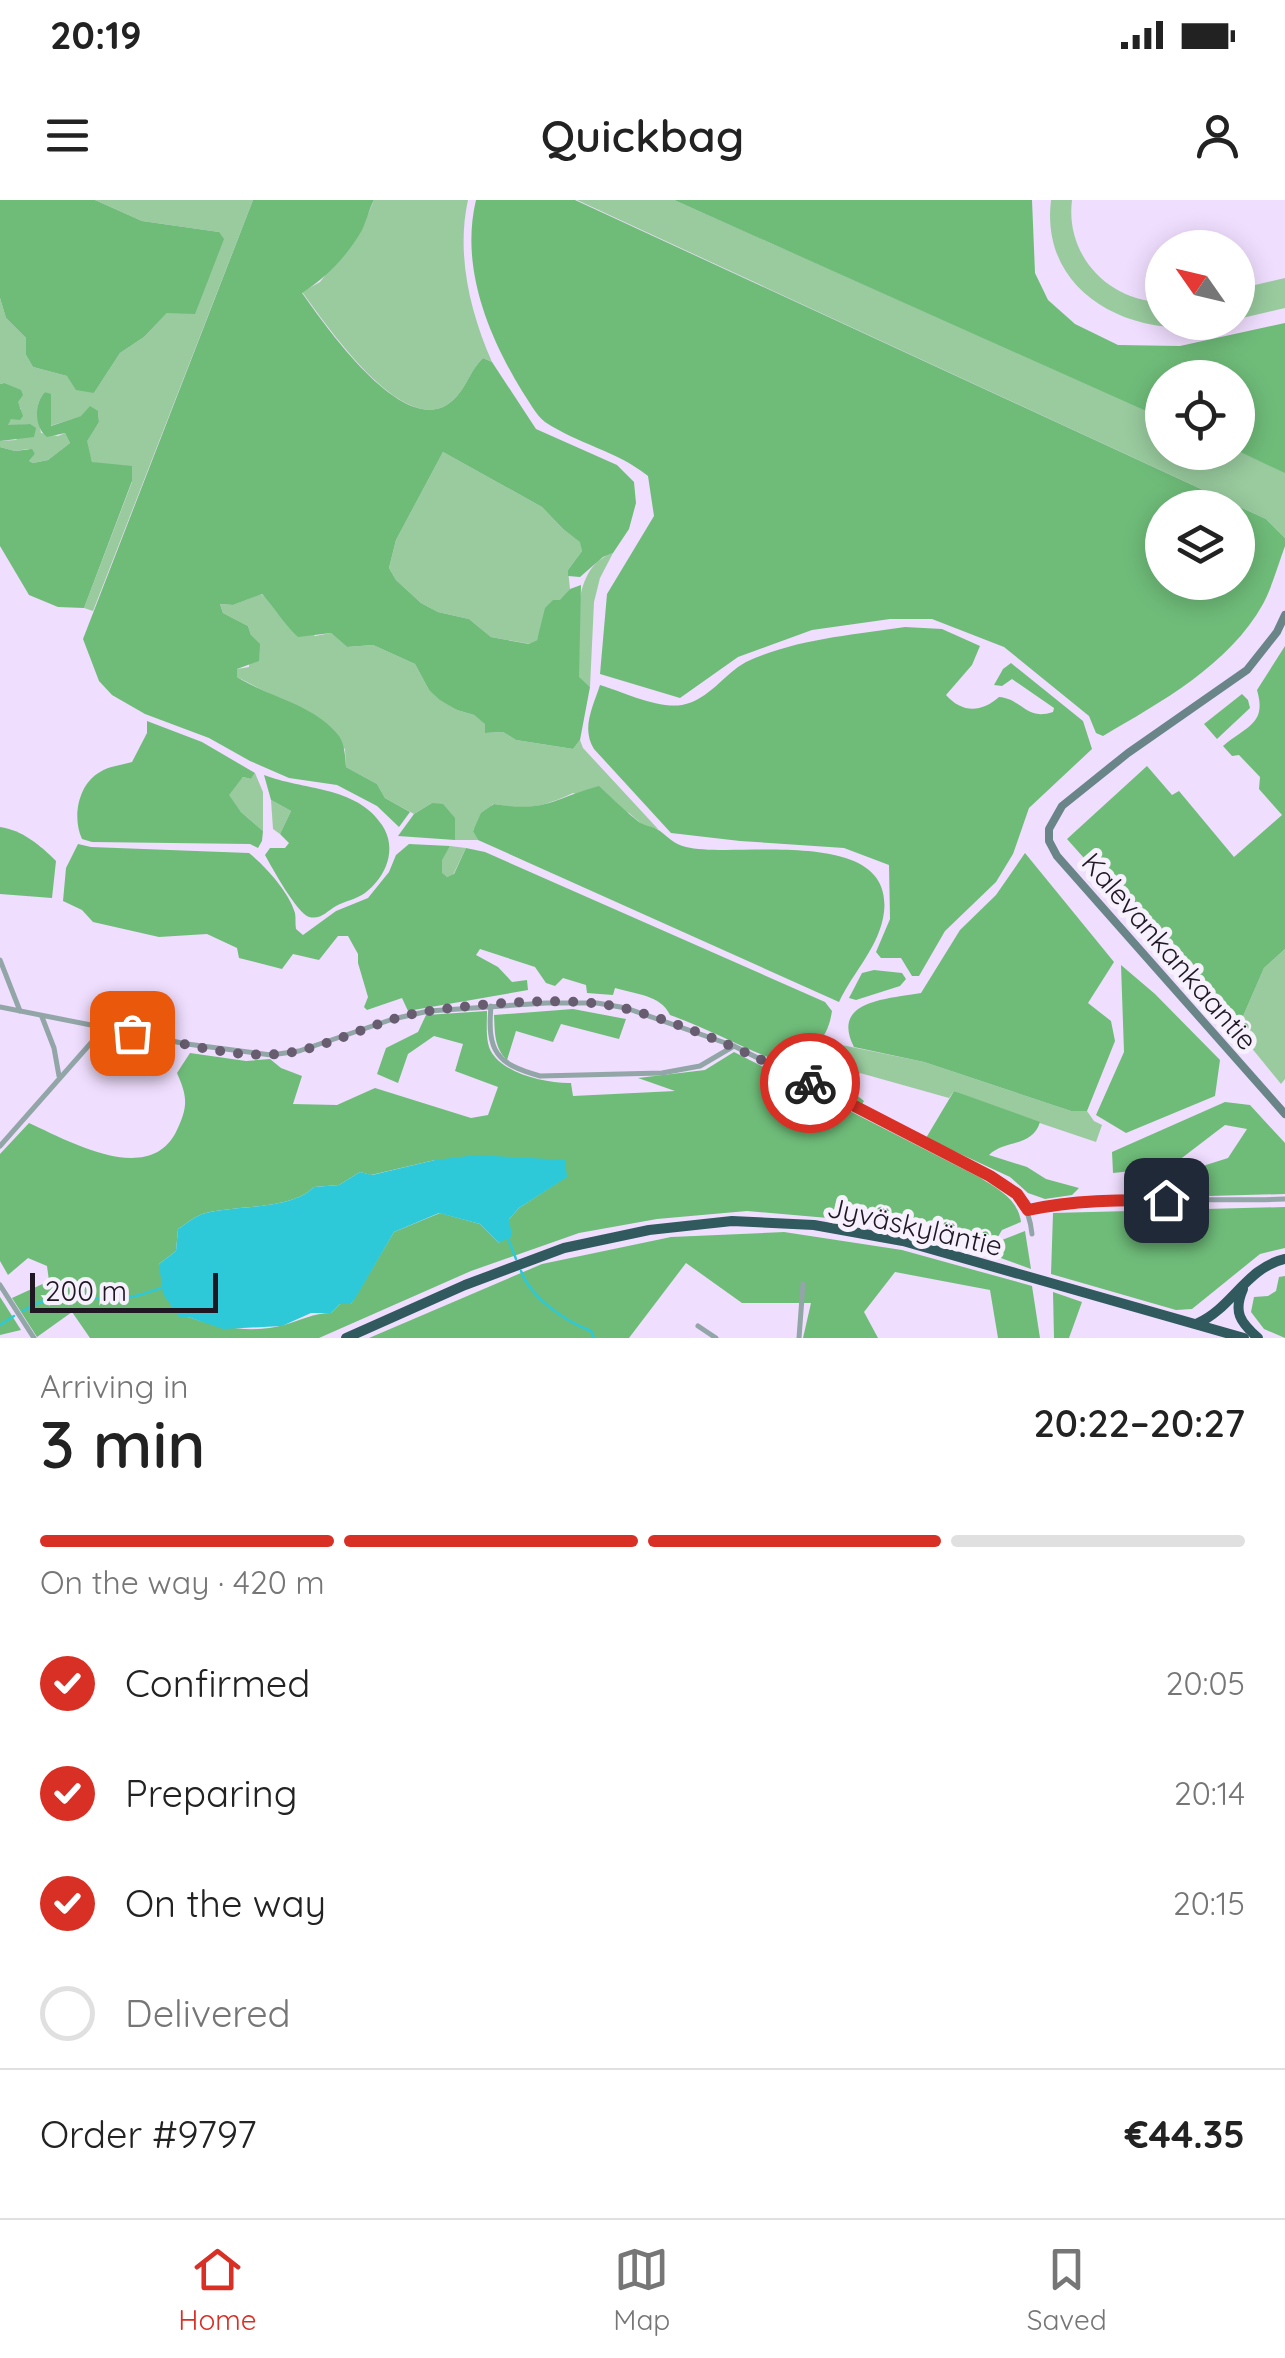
<!DOCTYPE html>
<html lang="en">
<head>
<meta charset="utf-8">
<style>
  body { margin:0; font-family:Quicksand,sans-serif; background:#f2f2f2; color:#222; height:100vh; display:flex; flex-direction:column; font-size:38px; white-space:nowrap }
  * { box-sizing:border-box; margin:0 }
  p { font-size:32px; color:#767676 }
  .icon { flex:none; width:55px; height:55px; fill:none; stroke:currentColor; stroke-width:2; stroke-linecap:round; stroke-linejoin:round }
  .map { position:relative; height:1138px; overflow:hidden }
  .sheet { display:flex; flex-direction:column; background:#fff; flex:1 }
  .sheet>* { flex:none }
  .needle { width:65px; rotate:304deg }
  .tools { position:absolute; left:1145px; top:30px; display:grid; gap:20px }
  .tools a { display:grid; place-items:center; width:110px; height:110px; border-radius:50%; background:#fff; box-shadow:0 5px 25px #0003; font-size:50px }
  .scale { position:absolute; left:30px; bottom:25px; width:188px; box-sizing:border-box; padding-left:10px; border:5px solid #1f1823; border-top:0; font-size:28px; line-height:35px; white-space:nowrap; color:#1f1823; -webkit-text-stroke:8px #f7f0fd; paint-order:stroke }
  .pin { position:absolute; display:grid; place-items:center; width:85px; height:85px; color:#fff; margin:-42px; border-radius:20px; box-shadow:0 5px 15px #0006 }
  .courier { position:absolute; display:grid; place-items:center; width:100px; height:100px; margin:-50px; border:8px solid #d93025; border-radius:50%; background:#fff; color:#222; box-shadow:0 2px 12px #0007 }
  .head em { font-style:normal; font-weight:600 }
  .head div { display:flex; flex-direction:column-reverse }
  .head { display:flex; align-items:center; justify-content:space-between; height:170px; padding:0 40px }
  h1 { font-size:65px; font-weight:600; line-height:75px }
  .bar { display:grid; grid-template-columns:repeat(4,1fr); gap:15px 10px; align-content:center; height:120px; padding:0 40px }
  .bar i { height:12px; border-radius:8px; background:#e0e0e0 }
  .bar .current { background:#d93025 }
  .bar p { grid-column:span 4 }
  .line { display:flex; align-items:center; gap:25px; padding:0 40px; border-top:2px solid #e0e0e0 }
  .line div { flex:1 }
  ol { padding:0 40px; list-style:none }
  li { display:flex; align-items:center; gap:30px; height:110px }
  li p { margin-inline-start:auto }
  li .icon { padding:10px; border-radius:50%; background:#d93025; color:#fff; stroke-width:4 }
  li:last-child { color:#767676 }
  li i { width:55px; height:55px; border:5px solid #e0e0e0; border-radius:50% }
  .status { display:flex; justify-content:space-between; align-items:center; height:70px; padding:0 50px; background:#fff; direction:ltr }
  .status svg { height:28px; fill:currentColor }
  header { display:flex; justify-content:space-between; align-items:center; height:130px; padding:0 40px; background:#fff; font-size:45px; font-weight:600 }
  .dock { display:flex; justify-content:space-around; align-items:center; height:140px; border-top:2px solid #e0e0e0; background:#fff; font-size:28px; color:#767676 }
  .dock a { display:grid; justify-items:center; gap:5px }
  .dock .current { color:#d93025 }
  .map>svg:first-child { display:block }
</style>
</head>
<body>
<div class="status"><b>20:19</b><svg viewBox="0 0 49 12"><path d="M0 12V9h3v3zM5 12V6h3v6zM10 12V3h3v9zM15 12V0h3v12zM26 1h20v11H26zM47 4h2v5h-2z"/></svg></div>
<header><svg class="icon" aria-label="menu" viewBox="0 0 24 24"><path d="M4 6h16M4 12h16M4 18h16"/></svg>Quickbag<svg class="icon" aria-label="person" viewBox="0 0 24 24"><circle cx="12" cy="8" r="4"/><path d="M4 21q1-7 8-7t8 7"/></svg></header>
<div class="map">
<svg width="1285" height="1138" viewBox="0 0 1285 1138">
  <rect width="100%" height="100%" fill="#f0defe"/>
  <g fill="#99cb9e">
    <path d="M95,0H253L93,411L84,408L132,282L92,262L86,241L99,222L98,211L50,226V195L45,192C33,205 39,217 41,233L58,236L65,233L70,243L48,260L33,263L29,261L35,254L28,249L15,251L0,247V241L16,240L30,224L8,226L7,223L21,209L4,183L0,184V98L6,118L26,138V155L33,167L67,176L94,193L120,153L144,137L167,113L219,32L142,21Z"/>
    <path d="M374,0H468C456,54 470,112 492,162L483,158C468,172 465,195 445,206C398,231 326,124 302,92L320,82L362,28Z"/>
    <polygon points="577,0 674,0 1162,217 1162,252 1238,251 1285,272 1285,338 1266,319"/>
    <path d="M1051,0H1072C1065,55 1108,101 1162,102V122L1224,123C1142,143 1039,99 1051,0Z"/>
    <polygon points="1285,78 1285,108 1238,119 1238,89"/>
    <polygon points="443,252 542,307 563,329 581,342 582,351 568,370 570,389 541,428 537,440 530,444 491,437 469,419 438,412 421,403 396,380 389,368 396,340"/>
    <path d="M613,353L600,378L594,402L590,487L579,478C579,440 567,368 613,353Z"/>
    <path d="M261,394L315,436L331,433L347,447L373,445L415,464L429,490L457,510L474,515L486,524L485,533L503,532L516,540L573,549L580,540L583,548L658,629L644,626L629,613L573,593C540,608 529,610 493,604L473,630L478,640H455V619L432,603L414,614L385,598L377,584L346,567L345,549L278,498L237,477V469L249,467L251,435L248,426L223,413L220,404L233,405Z"/>
    <polygon points="255,573 263,592 263,631 241,612 228,595 243,577 251,579"/>
    <polygon points="271,600 291,611 280,634 273,629"/>
    <polygon points="450,646 466,648 453,675 447,677 442,674 441,660"/>
    <polygon points="1285,749 1285,879 1281,884 1285,888 1281,884 1237,830 1264,768"/>
    <polygon points="832,843 924,862 1071,911 1087,911 1094,921 1102,925 1096,942 1001,910 954,891 949,898 860,873 854,883 844,874 816,866"/>
  </g>
  <g fill="#6fbc79" fill-rule="evenodd">
    <polygon points="0,0 95,0 142,21 219,32 224,39 195,114 167,113 144,137 120,153 94,193 76,190 67,176 33,167 26,155 26,138 6,118 0,98"/>
    <path d="M253,0H374C369,9 367,20 362,30C348,55 326,78 302,93C325,125 398,231 445,206C465,195 468,172 483,158L492,162L536,229L617,265L634,282L636,303L629,329L613,353L603,357L580,377L568,376V370L582,351L580,342L563,329L542,307L443,252L396,340L389,368L396,380L421,403L438,412L469,419L491,437L529,444L537,440L545,408L553,400H560L570,389L581,385L579,477L590,487L580,540L573,549L516,540L503,532L485,533V524L474,515L457,510L440,500L429,490L415,464L373,445L347,447L331,433L298,437C282,422 276,409 262,394L233,405L220,404L223,413L248,426L251,435L260,444L259,461L237,469V477C269,497 316,505 339,536C345,545 345,556 346,567L377,584L385,598L410,612L399,627L377,606L337,585L289,578L250,561L209,538L145,514L112,495L99,481L83,439Z"/>
    <path d="M476,0H575L1266,319L1285,338V346C1278,365 1272,387 1263,404C1229,465 1161,502 1103,536L1096,533L1089,516L1004,447L932,419H890L812,430L738,457L680,498L600,474L607,394L654,316L648,276C617,251 578,244 545,222C535,214 529,201 522,191C488,135 460,67 476,0ZM1162,308H1238V382H1162Z"/>
    <polygon points="674,0 1032,0 1035,73 1048,100 1075,124 1118,145 1180,146 1285,123 1285,273 1238,251 1238,178 1162,178 1162,218"/>
    <polygon points="4,183 21,190 23,195 18,202 23,216 20,220 11,219 8,225 30,224 36,228 34,237 0,241 0,184"/>
    <path d="M45,192L51,194V226L81,216L90,206L98,211L99,222L87,241L92,262L132,266V281L84,408L58,407L29,395L0,346V247L15,251L32,249L35,254L29,261L33,263L48,260L70,243L65,233L47,237C34,227 34,203 45,192Z"/>
    <path d="M905,427L942,429L980,446L972,465L946,495C962,513 981,513 999,497C1023,499 1025,521 1053,512L1054,508L1012,479L1002,486L994,485L1003,469L1011,463L1083,521L1092,549L1029,608L1013,654L996,682L945,731L919,776H912L901,758H881L876,752L890,719L889,665L844,648L740,641L671,633L594,549C581,528 593,507 600,485C623,492 658,509 682,505C709,500 724,474 746,462C795,439 853,435 905,427Z"/>
    <path d="M1285,446V749L1264,768L1237,830L1067,639L1147,566L1172,595L1179,591L1234,657L1282,615L1259,589L1260,577L1239,555L1232,556L1223,546C1247,526 1267,524 1257,490Z"/>
    <polygon points="1242,494 1248,500 1250,508 1217,539 1204,524"/>
    <path d="M147,521L202,542L255,573L251,579L243,577L229,595L241,612L263,631L262,641L258,648L250,644L92,642L82,639C72,618 78,584 100,572C109,566 122,565 132,562L147,533Z"/>
    <path d="M264,575C302,590 357,586 382,625C398,649 386,677 365,693C357,699 345,701 336,706C327,711 321,720 309,717C297,713 272,668 265,655L270,648H285L289,643L280,634L291,611L271,600Z"/>
    <path d="M599,586C612,598 625,611 639,622C646,627 654,626 660,631C669,638 674,644 686,647C733,659 894,624 884,712C880,746 853,772 839,802L478,640L473,631L481,613L494,604C545,613 552,599 599,586Z"/>
    <polygon points="432,603 443,604 455,618 455,640 398,636 414,614"/>
    <path d="M0,627C22,630 40,645 56,661L52,698L0,694Z"/>
    <path d="M78,644L91,647L249,653C265,666 289,692 295,713C296,718 295,724 296,729L303,735L336,711L368,698L389,672L396,655L409,644L450,646L442,660V673L447,677L454,674L466,648L485,652L825,802L832,811C830,824 826,837 815,845L807,839L796,842L787,864C747,851 710,829 670,815C661,795 635,794 615,788L613,795L587,793L586,785L563,778L555,786L546,783L535,767L480,749L476,755L498,767L512,782L527,780L528,790L408,811L402,798L367,810L364,807L368,797L358,763V754L348,736H338L319,760L293,754L282,769L239,758L237,748L207,734L159,737L93,722L82,710L63,701L66,668Z"/>
    <path d="M1025,653L1114,762L1088,803L1111,821L1115,841L1087,911H1071L924,862L854,847C830,800 888,799 921,793L960,730L996,695Z"/>
    <polygon points="1121,765 1155,794 1220,860 1215,896 1126,933 1096,915 1124,852"/>
    <polygon points="874,770 902,773 906,779 900,786 856,800 849,798 862,773"/>
    <path d="M573,809L626,819L619,839L561,824L553,842L516,831L507,860C494,847 495,833 494,815Z"/>
    <path d="M487,811C487,821 486,833 488,843C493,872 546,884 571,883L573,896L675,891L638,878L705,870L734,852L979,977C998,989 1018,999 1021,1022L1002,1030L989,1052L828,1018L747,1011L657,1019L579,1033L471,1071L319,1138H90L72,1112L37,1137L12,1098L49,1081L47,1066L28,1058L8,1075L0,1061V954L29,923C67,940 148,987 176,932C188,907 188,898 177,873L190,853L246,861L270,859L281,868L302,876L293,904L337,905L375,888L471,918L488,915L498,887L455,871L463,844L434,836L408,854L398,883L377,874L386,848L418,832L426,815ZM435,960L566,977L519,1008L509,1019L507,1036L499,1043L480,1024L440,1013L394,1032L351,1104H340L331,1113C313,1113 302,1120 284,1125C253,1134 218,1127 188,1117L159,1064L176,1051L178,1029C186,1024 196,1015 206,1013C236,1005 292,1010 314,987L339,985L360,972L371,975Z"/>
    <polygon points="816,866 844,874 854,883 850,890 864,901 861,906 812,878 809,871"/>
    <path d="M954,891L1040,922C1033,947 1004,940 989,955L1027,967L1046,979L1079,988L1072,995L1045,999L1028,993L1010,977L926,938Z"/>
    <polygon points="1225,902 1250,905 1285,943 1285,994 1172,997 1124,991 1228,958 1247,929 1225,925 1170,967 1113,973 1112,952"/>
    <polygon points="1285,1007 1285,1048 1260,1054 1192,1109 1176,1110 1051,1074 1053,1013"/>
    <polygon points="1025,1031 1031,1069 998,1057 1002,1040"/>
    <polygon points="784,1032 902,1050 1032,1086 1040,1138 998,1138 990,1090 895,1072 864,1112 878,1138 803,1138 811,1103 742,1103 686,1063 629,1138 369,1138 542,1064 671,1037"/>
    <polygon points="1285,1076 1285,1138 1264,1129 1251,1112 1254,1097 1268,1096 1276,1091 1279,1077"/>
    <polygon points="1053,1092 1082,1102 1069,1138 1054,1138"/>
    <polygon points="0,1097 2,1100 21,1130 0,1135"/>
  </g>
  <path fill="#2dc9d9" d="M477,955L565,960L567,977L519,1008L509,1019L512,1036L499,1043L480,1024L439,1013L394,1032L356,1097L351,1104H340L331,1113H311L282,1126L223,1129L188,1117L180,1118L163,1094L159,1064L176,1051L178,1029C186,1024 196,1015 206,1013C236,1005 292,1010 314,987L339,985L360,972L372,975L435,960Z"/>
  <g fill="none" stroke-linecap="round" stroke-linejoin="round">
    <g stroke="#2dc9d9" stroke-width="2.5">
      <polyline points="507,1036 516,1059"/>
      <path d="M521,1071C531,1098 565,1121 591,1131L594,1138"/>
      <path d="M23,1111C55,1090 80,1100 115,1099C130,1099 146,1093 161,1088"/>
      <polyline points="0,1125 14,1116"/>
    </g>
    <g stroke="#92a5a7" stroke-width="5">
      <polyline points="0,760 20,811"/>
      <path d="M491,806C487,851 496,864 540,876L662,873L700,866L734,846"/>
      <path d="M0,807L187,844L271,855L299,851L393,819L429,811L546,803H597L626,808L734,846L991,976C1016,991 1029,1004 1032,1034"/>
      <polyline points="42,817 54,848 59,876"/>
      <polyline points="0,946 105,827"/>
      <path d="M1029,1010C1112,991 1200,1003 1285,999"/>
      <polyline points="0,1085 34,1138"/>
      <polyline points="698,1126 716,1138"/>
      <polyline points="799,1138 803,1084"/>
    </g>
    <polyline stroke="#698588" stroke-width="8" points="1285,415 1277,432 1247,470 1128,553 1062,606 1049,629 1049,641 1057,656 1285,914"/>
    <g stroke="#315a5f" stroke-width="10">
      <path d="M1243,1089C1233,1112 1240,1122 1258,1138"/>
      <path d="M1198,1123C1232,1108 1247,1067 1285,1059"/>
      <polyline points="346,1138 465,1085 564,1048 649,1030 732,1021 814,1025 903,1041 1244,1138"/>
    </g>
  </g>
  <g fill="none" stroke-linecap="round" stroke-linejoin="round">
    <path stroke="#685d70" stroke-width="10" stroke-dasharray="0 18" d="M132,833C185,843 245,863 298,851C343,841 384,817 429,811C483,803 575,795 627,809C692,826 750,854 810,883"/>
    <path stroke="#d93025" stroke-width="12" d="M810,883L990,976L1017,994L1028,1010C1074,1000 1119,1000 1166,1000"/>
  </g>
  <g text-anchor="middle" dominant-baseline="central" stroke-width="10" stroke-linejoin="round" paint-order="stroke">
    <g font-size="28" fill="#1f1823" stroke="#f7f0fd">
      <text transform="translate(1170 751) rotate(49)">Kalevankankaantie</text>
      <text transform="translate(915 1026) rotate(13)">Jyväskyläntie</text>
    </g>
  </g>
</svg>
<div class="tools">
<a><svg class="needle" viewBox="-14 -14 28 28"><path d="M0-13l5 13h-10z" fill="#e53935"/><path d="M0 13l5-13h-10z" fill="#767676"/></svg></a>
<a><svg class="icon" aria-label="locate" viewBox="0 0 24 24"><circle cx="12" cy="12" r="6"/><path d="M12 2v4M12 18v4M2 12h4M18 12h4"/></svg></a>
<a><svg class="icon" aria-label="layers" viewBox="0 0 24 24"><path d="M12 4l9 5-9 5-9-5zM3 14l9 5 9-5"/></svg></a>
</div>
<div class="scale">200 m</div>
<div class="pin" style="left:132px;top:833px;background:#ea580c"><svg class="icon" aria-label="bag" viewBox="0 0 24 24"><path d="M5 8h14l-1 12H6zM9 8a3 3 0 0 1 6 0"/></svg></div>
<div class="pin" style="left:1166px;top:1000px;background:#1f2937"><svg class="icon" aria-label="home" viewBox="0 0 24 24"><path d="M3 11l9-7 9 7M6 9v11h12V9"/></svg></div>
<div class="courier" style="left:810px;top:883px"><svg class="icon" aria-label="bike" viewBox="0 0 24 24"><circle cx="6" cy="16" r="4"/><circle cx="18" cy="16" r="4"/><path d="M6 16l4-8h5l3 8M10 8l3 8H6M13 5h3"/></svg></div>
</div>
<section class="sheet">
<div class="head"><div><h1>3 min</h1><p>Arriving in</p></div><em>20:22–20:27</em></div>
<div class="bar"><i class="current"></i><i class="current"></i><i class="current"></i><i></i><p>On the way · 420 m</p></div>
<ol>
<li><svg class="icon" aria-label="check" viewBox="0 0 24 24"><path d="M5 12l5 5 9-10"/></svg>Confirmed<p>20:05</p></li>
<li><svg class="icon" aria-label="check" viewBox="0 0 24 24"><path d="M5 12l5 5 9-10"/></svg>Preparing<p>20:14</p></li>
<li><svg class="icon" aria-label="check" viewBox="0 0 24 24"><path d="M5 12l5 5 9-10"/></svg>On the way<p>20:15</p></li>
<li><i></i>Delivered</li>
</ol>
<div class="line" style="height:130px"><div>Order #9797</div><b>€44.35</b></div>
</section>
<nav class="dock">
<a class="current"><svg class="icon" aria-label="home" viewBox="0 0 24 24"><path d="M3 11l9-7 9 7M6 9v11h12V9"/></svg>Home</a>
<a><svg class="icon" aria-label="map" viewBox="0 0 24 24"><path d="M3 6l6-2 6 2 6-2v14l-6 2-6-2-6 2zM9 4v14M15 6v14"/></svg>Map</a>
<a><svg class="icon" aria-label="saved" viewBox="0 0 24 24"><path d="M7 4h10v16l-5-4-5 4z"/></svg>Saved</a>
</nav>
</body>
</html>
